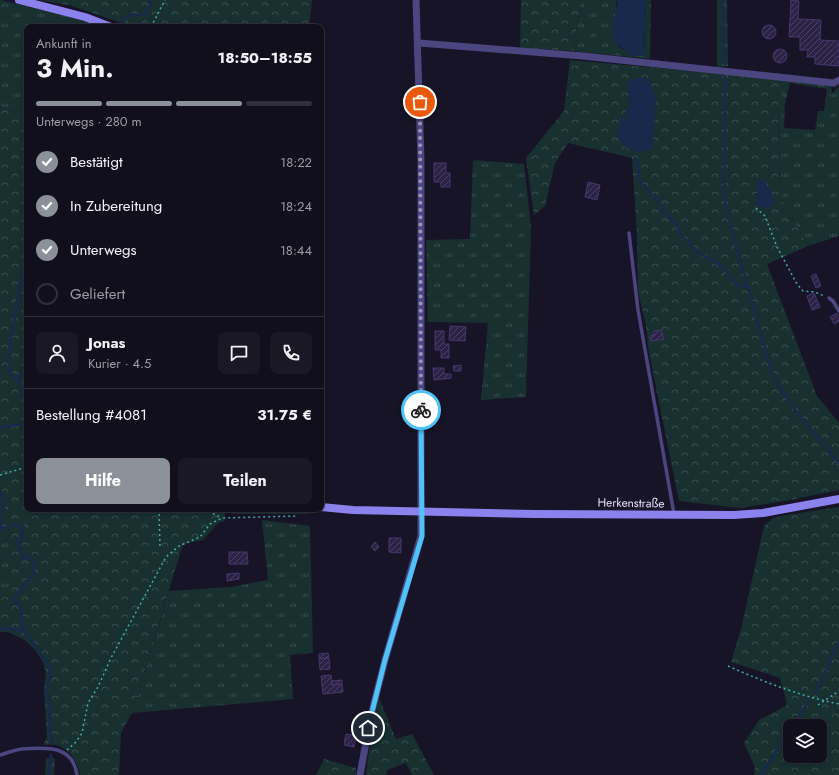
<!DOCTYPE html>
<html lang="de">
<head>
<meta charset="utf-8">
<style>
  body { margin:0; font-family:Jost,sans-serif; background:#1b1826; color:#f1f3f6; height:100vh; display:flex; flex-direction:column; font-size:15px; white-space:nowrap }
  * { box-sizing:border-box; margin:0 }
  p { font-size:13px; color:#9c9ca4 }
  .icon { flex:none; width:22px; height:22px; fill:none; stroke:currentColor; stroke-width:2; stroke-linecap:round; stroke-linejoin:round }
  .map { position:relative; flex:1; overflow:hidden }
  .sheet { position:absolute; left:24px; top:24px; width:300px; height:488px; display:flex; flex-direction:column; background:#120f1d; border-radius:8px; box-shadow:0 2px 6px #0003,0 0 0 1px #312f3b }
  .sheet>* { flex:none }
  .buttons { position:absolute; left:783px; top:719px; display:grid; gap:8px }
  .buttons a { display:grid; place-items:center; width:44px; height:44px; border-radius:8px; background:#120f1d; box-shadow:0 2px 6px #0003,0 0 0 1px #312f3b; font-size:20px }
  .pin { position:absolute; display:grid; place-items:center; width:34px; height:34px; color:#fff; margin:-17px; border:2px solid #fff; border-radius:50%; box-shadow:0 1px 4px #0007 }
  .courier { position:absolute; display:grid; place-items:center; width:40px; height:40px; margin:-20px; border:3px solid #4fc3f7; border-radius:50%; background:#fff; color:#222; box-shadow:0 1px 5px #0007 }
  .headline em { font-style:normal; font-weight:700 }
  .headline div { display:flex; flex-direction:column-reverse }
  .headline { display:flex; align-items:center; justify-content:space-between; height:68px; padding:0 12px }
  h1 { font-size:26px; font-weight:700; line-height:30px }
  .bar { display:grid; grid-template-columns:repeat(4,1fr); gap:6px 4px; align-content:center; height:48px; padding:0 12px }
  .bar i { height:5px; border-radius:3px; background:#312f3b }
  .bar .selected { background:#8c9099 }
  .bar p { grid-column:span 4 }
  .line { display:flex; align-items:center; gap:10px; padding:0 12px; border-top:1px solid #312f3b }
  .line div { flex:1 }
  .round { display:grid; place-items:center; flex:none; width:42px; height:42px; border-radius:8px; background:#1b1826 }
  ol { padding:0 12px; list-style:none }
  li { display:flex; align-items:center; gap:12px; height:44px }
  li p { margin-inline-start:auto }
  li .icon { padding:4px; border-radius:50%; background:#8c9099; color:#fff; stroke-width:4 }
  li:last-child { color:#9c9ca4 }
  li i { width:22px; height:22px; border:2px solid #312f3b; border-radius:50% }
  .primary-button { display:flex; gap:8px; margin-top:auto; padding:8px 12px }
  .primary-button a { flex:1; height:46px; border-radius:8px; background:#8c9099; color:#fff; font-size:16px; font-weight:700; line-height:46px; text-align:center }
  .primary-button a+a { background:#1b1826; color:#f1f3f6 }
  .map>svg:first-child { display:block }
</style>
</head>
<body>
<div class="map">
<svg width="839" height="775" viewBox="0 0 839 775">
  <defs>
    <pattern id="grass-tufts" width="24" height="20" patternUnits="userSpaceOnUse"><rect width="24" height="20" fill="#183030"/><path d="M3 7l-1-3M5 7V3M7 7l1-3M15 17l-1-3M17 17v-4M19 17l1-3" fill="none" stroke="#394e4f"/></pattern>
    <pattern id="forest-crowns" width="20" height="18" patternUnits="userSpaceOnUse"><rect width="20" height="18" fill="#183030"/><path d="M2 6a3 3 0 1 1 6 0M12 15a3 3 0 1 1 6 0" fill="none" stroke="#394e4f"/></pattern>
    <pattern id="building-hatch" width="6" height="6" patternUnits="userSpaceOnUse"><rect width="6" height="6" fill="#2b2246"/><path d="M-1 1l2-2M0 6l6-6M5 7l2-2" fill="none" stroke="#4a4262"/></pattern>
  </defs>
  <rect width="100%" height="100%" fill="#181427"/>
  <g fill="url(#grass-tufts)" fill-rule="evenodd">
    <polygon points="0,0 80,19 101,27 27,27 27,118 0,106"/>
    <polygon points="581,0 618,0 616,4 618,46 629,53 644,56 646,0 651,0 650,59 573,51"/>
    <polygon points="717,0 727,0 728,66 717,67"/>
    <path d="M790,80L831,86L832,94L839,85V236L808,246L783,203L778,161L779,105ZM790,83L827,89L824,111H818L815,130L784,128L785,104Z"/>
    <polygon points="473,160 524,164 531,227 526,397 481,400 488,323 428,322 426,240 470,239"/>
    <polygon points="262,520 310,526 313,653 290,655 293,699 132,713 169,591 231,587 268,580"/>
    <polygon points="0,524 12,558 12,596 0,597"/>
    <polygon points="46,758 55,758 54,775 45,775"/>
  </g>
  <g fill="url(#forest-crowns)" fill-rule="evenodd">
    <polygon points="38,0 312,0 309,27 129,27 125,24 69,5"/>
    <polygon points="521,0 581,0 573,51 520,48"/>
    <path d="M570,60L790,80L779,105L778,161L783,203L808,246L767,264L817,396L839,423V490L785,501L739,508L679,501L649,353L646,325L638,292L637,235L632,158L568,143L555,163L545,206L534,215L526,158L564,111ZM628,96L656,98L652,148L639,152L632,145L617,136L621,125L628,117L630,105Z"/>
    <path d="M0,106L27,118V509H226L224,522H219L203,540L183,544L132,713L121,733L119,775H80C78,762 70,749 56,745C52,744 47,745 43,745L47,737L44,689L46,673L43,662L36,651L25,640L8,632H0V597L12,596V558L0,524Z"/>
    <path d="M839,507V775H754L755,767L744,743L759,720L787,705L780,678L731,662L741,629L764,526L772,519L780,516ZM790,726H820V756H790Z"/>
    <polygon points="232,509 300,509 310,512 310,514 231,514"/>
    <polygon points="379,698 396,739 412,734 434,775 412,775 406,763 387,770 386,775 366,775 371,735"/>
    <polygon points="324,759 356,768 356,775 316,775"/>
  </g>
  <g fill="#182a4c">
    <polygon points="618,0 646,0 644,56 631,56 629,53 614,42 613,26"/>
    <polygon points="645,77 651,83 656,98 653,141 652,148 639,152 633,152 632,146 630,149 625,147 617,136 621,125 618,122 621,118 626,120 628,117 625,114 627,108 630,105 628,96 628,82 633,79"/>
    <polygon points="764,180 766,182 767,187 771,189 774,204 770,204 770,210 756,205 758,181"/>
  </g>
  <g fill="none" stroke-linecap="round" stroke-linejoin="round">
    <g stroke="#182a4c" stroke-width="2.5">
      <polyline points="723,0 724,64"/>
      <path d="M121,24C131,11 131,17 145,14L150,6L151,0"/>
      <path d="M724,76L725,82L724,194L728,217L772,373C788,406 816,435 839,463"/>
      <path d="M636,158L639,167L638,177L641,183L654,198L658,199L663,211L675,223L683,238L689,241C694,254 711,258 721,266C728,272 730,280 738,285C741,287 744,287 747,287"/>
      <polyline points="27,374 19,376 16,379 22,386 23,395 27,397"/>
      <polyline points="16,379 10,372 8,359 20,284 26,265 25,253 27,241"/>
      <path d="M0,427C9,427 17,424 27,424"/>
      <polyline points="0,491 5,502 3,511 0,512"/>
      <path d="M0,516L1,529C7,525 14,526 21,525L23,527L22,537L17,541L21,550V556L24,559L28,557L31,558L34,566L33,575L28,579L27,584L22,587L14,599L21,609L22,626L25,632L47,663L51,674L47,688L52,744"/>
      <polyline points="0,628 15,629 25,632"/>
      <polyline points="815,693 819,686 839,642"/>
      <polyline points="793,726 808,702"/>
      <polyline points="49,775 51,755"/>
      <polyline points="761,775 790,730"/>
    </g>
  </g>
  <g fill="url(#building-hatch)" stroke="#46376f">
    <polygon points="791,0 799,1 798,19 821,20 820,40 839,41 839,66 815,64 815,57 807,57 808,50 800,50 800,37 789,37"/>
    <circle cx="769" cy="32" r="7"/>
    <circle cx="780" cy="56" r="7"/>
    <polygon points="434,163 446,163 446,173 450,173 450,187 441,187 441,182 434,182"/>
    <polygon points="588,182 600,185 597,200 585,197"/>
    <polygon points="816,274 821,286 816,288 811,276"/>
    <polygon points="814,293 820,307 812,310 807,296"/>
    <polygon points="837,313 839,321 834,324 830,317"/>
    <polygon points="450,326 466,327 465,341 449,340"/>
    <polygon points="661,330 664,339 651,341 650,336 654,335 654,331"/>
    <polygon points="435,331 444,331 444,344 449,344 449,358 441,358 441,350 435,350"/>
    <polygon points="461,365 461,371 454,371 453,366"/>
    <polygon points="433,368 444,368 444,374 451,374 451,378 434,380"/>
    <polygon points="389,538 401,538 401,553 389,552"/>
    <polygon points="375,542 379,547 375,551 371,547"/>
    <polygon points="229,552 247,552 248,564 229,564"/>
    <polygon points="239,573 239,579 227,581 227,574"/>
    <polygon points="328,653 329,657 319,659 319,654"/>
    <polygon points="329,658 330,669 320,670 319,659"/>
    <polygon points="331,675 332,685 342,684 343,692 323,694 321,676"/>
    <polygon points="342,680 342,684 332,685 332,681"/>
    <polygon points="346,734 356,735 354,747 344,745"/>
  </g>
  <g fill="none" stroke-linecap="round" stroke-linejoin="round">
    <g stroke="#41acac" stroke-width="1.5" stroke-dasharray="2 3" stroke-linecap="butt">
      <polyline points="151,27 165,0"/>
      <polyline points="756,208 765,216 777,247 797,284 803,291 815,292 824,296"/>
      <polyline points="0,475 27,467"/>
      <polyline points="159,509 160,548"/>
      <polyline points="204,509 222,518"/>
      <path d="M728,666C764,682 800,696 839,704"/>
      <polyline points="818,705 839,691"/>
      <polyline points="67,750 76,742 82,733 88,703 98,687 111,658 166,557 179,546 200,537 210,524 222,518 298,516"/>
    </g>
    <g stroke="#4b4580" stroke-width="3.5">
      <polyline points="629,233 638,310 674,514"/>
      <polyline points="829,298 833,301 839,311"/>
      <path d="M0,755C7,753 14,750 22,749C46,747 73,745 77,775"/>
    </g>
    <g stroke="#4b4580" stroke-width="7">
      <polyline points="419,43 583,56 834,83 839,80"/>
      <polyline points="360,775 371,715 385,660 421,536 421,160 416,0"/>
    </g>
    <g stroke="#8b82ee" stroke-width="8">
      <polyline points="19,0 85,17 111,27"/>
      <polyline points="321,507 353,510 534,514 734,515 763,513 839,499"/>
    </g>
  </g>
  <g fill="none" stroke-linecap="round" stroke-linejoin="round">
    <polyline stroke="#9c97b1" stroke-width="4" stroke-dasharray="0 7.2" points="420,102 421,410"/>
    <polyline stroke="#4fc3f7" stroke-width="5" points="368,728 385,660 422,536 421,410"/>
  </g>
  <g text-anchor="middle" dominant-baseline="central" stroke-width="3" stroke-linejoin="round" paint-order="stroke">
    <g font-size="12" fill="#e3defb" stroke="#181427">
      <text transform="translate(631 503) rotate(1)">Herkenstraße</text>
    </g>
  </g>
</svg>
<div class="buttons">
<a><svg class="icon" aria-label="layers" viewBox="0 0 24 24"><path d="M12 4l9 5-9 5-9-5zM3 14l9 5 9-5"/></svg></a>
</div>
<div class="pin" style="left:420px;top:102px;background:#ea580c"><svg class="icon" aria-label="bag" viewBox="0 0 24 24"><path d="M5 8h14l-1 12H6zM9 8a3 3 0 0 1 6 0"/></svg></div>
<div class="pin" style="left:368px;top:728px;background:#1f2937"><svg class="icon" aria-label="home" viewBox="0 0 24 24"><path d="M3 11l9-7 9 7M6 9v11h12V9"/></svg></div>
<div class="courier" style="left:421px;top:410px"><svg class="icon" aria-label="bike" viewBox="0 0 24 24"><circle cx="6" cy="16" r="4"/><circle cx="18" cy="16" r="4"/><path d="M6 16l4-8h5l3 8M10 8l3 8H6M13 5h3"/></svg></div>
<section class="sheet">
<div class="headline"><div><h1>3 Min.</h1><p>Ankunft in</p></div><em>18:50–18:55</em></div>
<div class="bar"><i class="selected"></i><i class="selected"></i><i class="selected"></i><i></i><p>Unterwegs · 280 m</p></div>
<ol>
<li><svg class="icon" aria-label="check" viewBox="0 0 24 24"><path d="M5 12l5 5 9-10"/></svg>Bestätigt<p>18:22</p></li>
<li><svg class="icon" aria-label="check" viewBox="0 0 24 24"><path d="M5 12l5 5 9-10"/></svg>In Zubereitung<p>18:24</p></li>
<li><svg class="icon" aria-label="check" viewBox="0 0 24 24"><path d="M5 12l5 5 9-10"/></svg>Unterwegs<p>18:44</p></li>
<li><i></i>Geliefert</li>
</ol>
<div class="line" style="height:72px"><a class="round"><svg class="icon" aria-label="person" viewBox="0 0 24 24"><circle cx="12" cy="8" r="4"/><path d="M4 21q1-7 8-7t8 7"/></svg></a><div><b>Jonas</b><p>Kurier · 4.5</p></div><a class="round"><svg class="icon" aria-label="chat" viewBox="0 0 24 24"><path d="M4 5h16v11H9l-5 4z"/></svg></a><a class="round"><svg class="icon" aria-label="phone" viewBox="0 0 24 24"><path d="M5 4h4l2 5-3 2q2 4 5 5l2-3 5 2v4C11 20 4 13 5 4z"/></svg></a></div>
<div class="line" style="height:52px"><div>Bestellung #4081</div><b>31.75 €</b></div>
<div class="primary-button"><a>Hilfe</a><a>Teilen</a></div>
</section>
</div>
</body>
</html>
